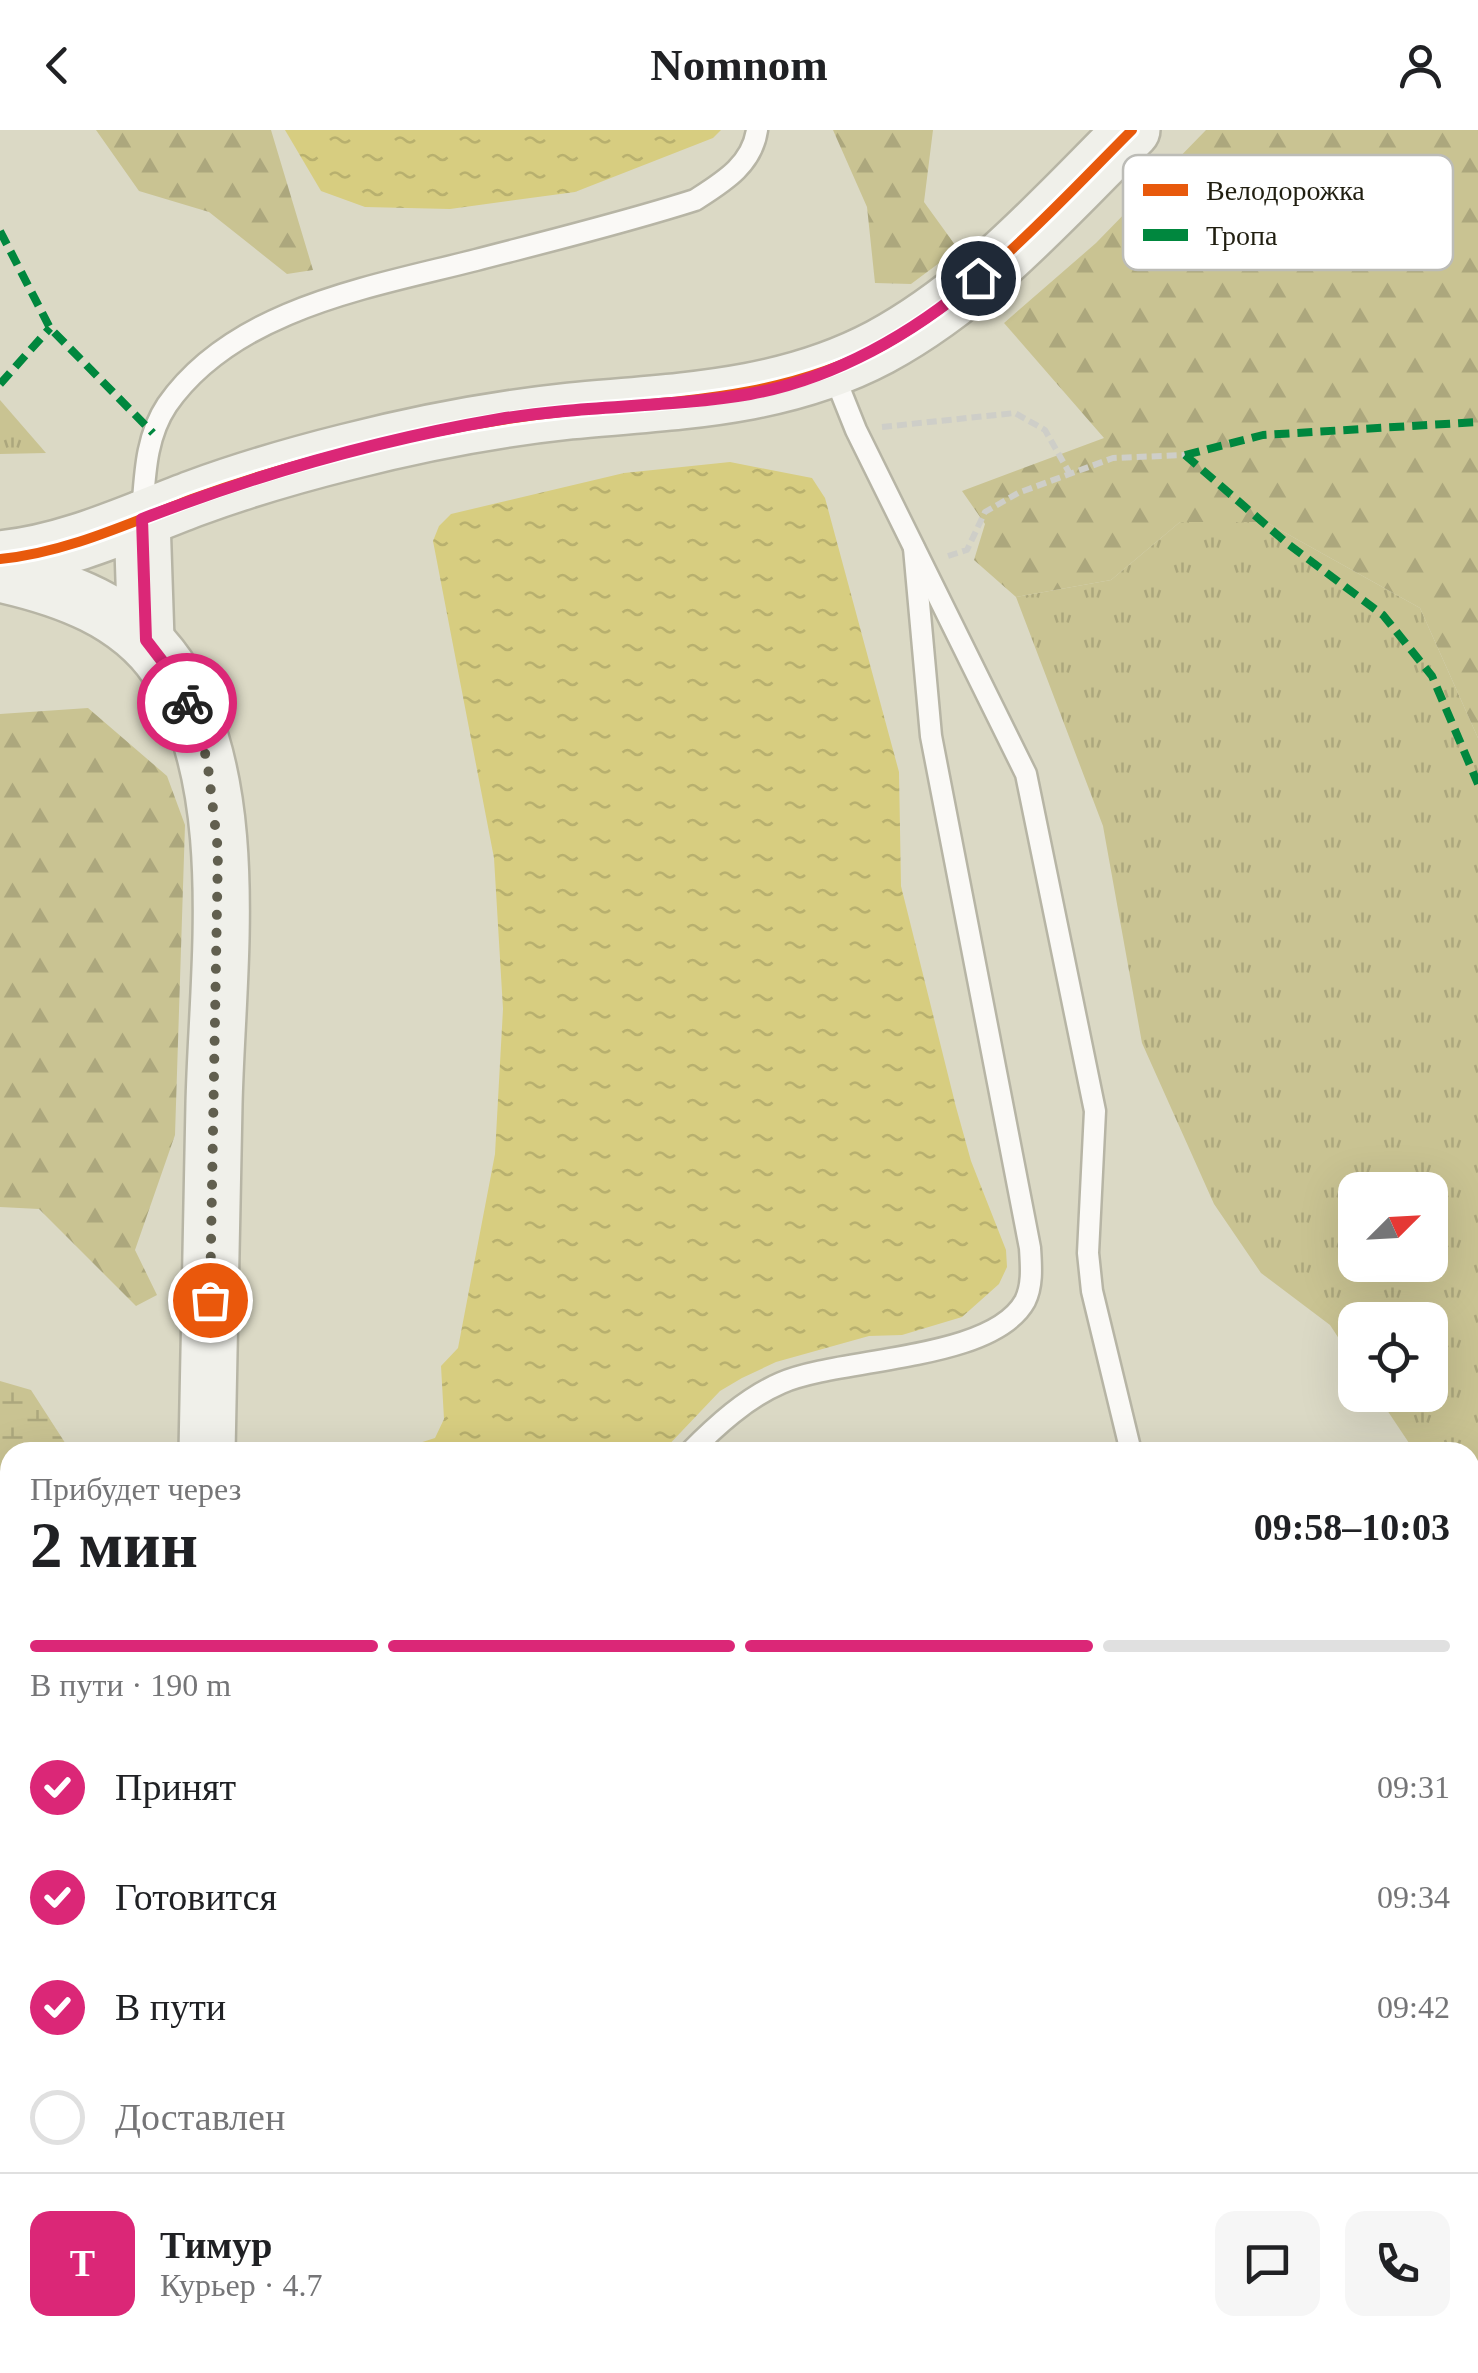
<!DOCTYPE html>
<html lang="ru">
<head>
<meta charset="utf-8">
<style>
  body { margin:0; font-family:Georgia,serif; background:#f6f6f6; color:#202124; height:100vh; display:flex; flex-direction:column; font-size:38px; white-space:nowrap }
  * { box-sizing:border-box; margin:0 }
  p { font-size:32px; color:#757577 }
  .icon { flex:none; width:55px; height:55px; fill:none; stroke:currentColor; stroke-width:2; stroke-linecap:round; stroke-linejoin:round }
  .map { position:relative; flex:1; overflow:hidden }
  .details { position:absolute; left:0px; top:1312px; width:1480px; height:932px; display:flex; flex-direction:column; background:#fff; border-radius:30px 30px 0 0; box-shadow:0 10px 40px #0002 }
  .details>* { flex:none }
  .needle { width:65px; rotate:66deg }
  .controls { position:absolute; left:1338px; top:1042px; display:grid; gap:20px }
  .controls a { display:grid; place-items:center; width:110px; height:110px; border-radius:20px; background:#fff; box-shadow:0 10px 40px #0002; font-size:50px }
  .pin { position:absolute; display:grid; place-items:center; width:85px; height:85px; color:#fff; margin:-42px; border:5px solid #fff; border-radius:50%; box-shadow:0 2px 10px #0007 }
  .courier { position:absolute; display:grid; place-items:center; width:100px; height:100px; margin:-50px; border:8px solid #db2777; border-radius:50%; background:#fff; color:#222; box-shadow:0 2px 12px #0007 }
  .head em { font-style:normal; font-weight:700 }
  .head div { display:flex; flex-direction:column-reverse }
  .head { display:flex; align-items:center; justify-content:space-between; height:170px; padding:0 30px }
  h1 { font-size:65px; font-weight:700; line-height:75px }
  .bar { display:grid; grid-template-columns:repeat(4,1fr); gap:15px 10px; align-content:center; height:120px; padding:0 30px }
  .bar i { height:12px; border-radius:8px; background:#e0e0e0 }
  .bar .current { background:#db2777 }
  .bar p { grid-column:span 4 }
  .line { display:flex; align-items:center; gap:25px; padding:0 30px; border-top:2px solid #e0e0e0 }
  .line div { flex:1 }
  .round { display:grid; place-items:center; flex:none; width:105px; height:105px; border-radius:20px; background:#f6f6f6 }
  ol { padding:0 30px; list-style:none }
  li { display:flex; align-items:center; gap:30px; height:110px }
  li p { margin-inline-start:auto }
  li .icon { padding:10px; border-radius:50%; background:#db2777; color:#fff; stroke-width:4 }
  li:last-child { color:#757577 }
  li i { width:55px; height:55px; border:5px solid #e0e0e0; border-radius:50% }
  header { display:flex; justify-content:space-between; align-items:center; height:130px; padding:0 30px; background:#fff; font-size:45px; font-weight:700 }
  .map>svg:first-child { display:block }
</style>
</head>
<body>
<header><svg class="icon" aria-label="back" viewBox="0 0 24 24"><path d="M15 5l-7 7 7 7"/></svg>Nomnom<svg class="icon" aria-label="person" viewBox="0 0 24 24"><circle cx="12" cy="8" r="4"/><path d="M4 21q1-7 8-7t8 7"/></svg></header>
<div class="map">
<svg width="1478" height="2243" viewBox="0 0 1478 2243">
  <defs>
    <pattern id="grass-tufts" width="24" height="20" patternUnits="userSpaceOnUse" patternTransform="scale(2.5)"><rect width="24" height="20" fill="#c9c392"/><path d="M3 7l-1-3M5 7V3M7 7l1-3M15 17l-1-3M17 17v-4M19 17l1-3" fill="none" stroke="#aca77d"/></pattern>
    <pattern id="forest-firs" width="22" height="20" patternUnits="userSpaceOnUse" patternTransform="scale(2.5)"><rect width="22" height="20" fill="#c9c392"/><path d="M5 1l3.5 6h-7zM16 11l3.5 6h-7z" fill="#aca77d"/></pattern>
    <pattern id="wetland-marsh" width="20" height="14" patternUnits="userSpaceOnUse" patternTransform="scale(2.5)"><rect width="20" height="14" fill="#c9c392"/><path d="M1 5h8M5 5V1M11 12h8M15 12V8" fill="none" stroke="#aca77d"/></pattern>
    <pattern id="water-ripples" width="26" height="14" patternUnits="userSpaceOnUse" patternTransform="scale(2.5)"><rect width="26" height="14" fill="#d7cd80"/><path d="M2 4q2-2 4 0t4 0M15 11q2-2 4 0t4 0" fill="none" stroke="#b8b06e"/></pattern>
  </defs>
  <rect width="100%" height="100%" fill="#dbd9c5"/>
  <g fill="url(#grass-tufts)" fill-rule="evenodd">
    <polygon points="0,270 46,323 0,324"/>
    <path d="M1180,392H1266L1420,478L1478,608V1449L1470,1432V1322H1415L1377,1265H1430V1190H1355V1233L1330,1195L1261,1143L1214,1074L1142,913L1103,696L1016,467L1111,450ZM1355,1060H1430V1135H1355Z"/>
  </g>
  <g fill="url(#forest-firs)">
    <polygon points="96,0 271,0 313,140 287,144 209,82 139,61"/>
    <polygon points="833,0 933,0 924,72 958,119 911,154 875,153 867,77"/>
    <polygon points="1206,0 1478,0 1478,608 1420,478 1266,392 1180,392 1111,450 1016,467 974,430 985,394 962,361 1104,308 1004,193 1096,113"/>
    <polygon points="88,578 167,646 185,695 175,1005 135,1120 157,1165 136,1176 39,1079 0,1077 0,584"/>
  </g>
  <polygon fill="url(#wetland-marsh)" points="0,1251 31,1260 71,1322 10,1322 10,1384 0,1386"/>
  <g fill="url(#water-ripples)">
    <polygon points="285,0 721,0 713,8 575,62 450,79 365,77 321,61"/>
    <polygon points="730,332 812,348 825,368 899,642 901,756 956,977 971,1031 1006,1120 1007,1137 999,1154 962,1187 902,1205 869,1206 776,1232 742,1248 720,1261 662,1322 391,1322 435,1308 444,1289 441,1236 458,1218 495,1024 503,879 494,728 433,411 439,396 451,384 624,343"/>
    <polygon points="10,1454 10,1575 0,1578 0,1455"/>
    <polygon points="0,1652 10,1652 10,2026 0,2044"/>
  </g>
  <g fill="#c0bfae" stroke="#acaa9a" stroke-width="2.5">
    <polygon points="1478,1742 1478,1800 1470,1803 1470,1745"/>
    <polygon points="1470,1918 1478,1919 1478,1967 1470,2004"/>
    <polygon points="606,2235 626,2235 664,2243 605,2243"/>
    <polygon points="800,2235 859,2235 858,2243 798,2243"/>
    <polygon points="1045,2235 1151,2235 1149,2243 1028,2243"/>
  </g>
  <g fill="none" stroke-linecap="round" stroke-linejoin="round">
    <g stroke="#b7b5a5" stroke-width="25">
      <g id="lane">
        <polyline points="832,240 856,300 1026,644 1095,981 1088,1123 1092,1161 1131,1322"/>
        <path d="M142,384C145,347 145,308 167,275C234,179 370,157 476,130C549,111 623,93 695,70C723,52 752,35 757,0"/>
        <path d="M690,1322C716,1296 746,1268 781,1253C841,1227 992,1231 1025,1171C1033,1155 1031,1135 1030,1118L931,606L914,418"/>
        <polyline points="0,1638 10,1637"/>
        <polyline points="766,2243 767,2235"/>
        <polyline points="1239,2243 1241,2235"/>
      </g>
    </g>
    <g stroke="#b7b5a5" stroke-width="60">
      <g id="secondary">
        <polyline points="142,389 146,510"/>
        <path d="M0,429C69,422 131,392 195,368C244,350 295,335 347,322C421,303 495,289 570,281C678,271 782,269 880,217C978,164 1054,78 1132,0"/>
        <path d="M0,444C63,458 129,481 167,537C245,653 217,841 214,974C212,1090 209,1206 207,1322"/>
        <polyline points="171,2243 171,2235"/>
      </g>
    </g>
    <g stroke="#cecec8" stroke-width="6" stroke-dasharray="10 5" stroke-linecap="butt">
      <polyline points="882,297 1015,283 1045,300 1070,344"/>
      <polyline points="948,426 967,420 985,382 1018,363 1113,328 1185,325"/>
    </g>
    <use href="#lane" stroke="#faf9f6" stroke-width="20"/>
    <use href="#secondary" stroke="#f0f0ea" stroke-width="55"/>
    <g stroke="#00873e" stroke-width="8" stroke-dasharray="15 8" stroke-linecap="butt">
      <polyline points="0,101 50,198 153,303"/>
      <polyline points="0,254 50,198"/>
      <polyline points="1185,325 1288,414 1383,485 1432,546 1478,654"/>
      <polyline points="1185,325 1263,305 1478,292"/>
    </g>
    <g stroke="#fff" stroke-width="16">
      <path id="cycleway" d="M0,429C69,422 131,392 195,368C244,350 295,335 347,322C421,303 495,289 570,281C678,271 782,269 880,217C978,164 1054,78 1132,0"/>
    </g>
    <use href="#cycleway" stroke="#e8590c" stroke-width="10"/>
  </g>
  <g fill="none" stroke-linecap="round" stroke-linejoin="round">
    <polyline stroke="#615f4f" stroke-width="10" stroke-dasharray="0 18" points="187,573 207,629 218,720 210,1170"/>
    <path stroke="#db2777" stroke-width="12" d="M187,573L166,536L146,510L142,389C258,344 377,310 500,289C583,275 667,278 750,264C834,249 914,203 978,148"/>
  </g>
  <rect x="1123" y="25" width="330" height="115" rx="15" fill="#fff" stroke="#bcbcb7" stroke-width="2.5"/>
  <rect x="1143" y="54" width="45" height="12" fill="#e8590c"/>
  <rect x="1143" y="99" width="45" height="12" fill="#00873e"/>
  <g font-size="28" fill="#201e10">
    <text x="1206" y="70">Велодорожка</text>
    <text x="1206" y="115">Тропа</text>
  </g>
</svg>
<div class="controls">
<a><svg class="needle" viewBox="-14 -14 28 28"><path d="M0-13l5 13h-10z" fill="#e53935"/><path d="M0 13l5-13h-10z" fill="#757577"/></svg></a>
<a><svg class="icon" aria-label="locate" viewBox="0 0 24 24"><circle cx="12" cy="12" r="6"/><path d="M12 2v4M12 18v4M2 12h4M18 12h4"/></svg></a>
</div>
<div class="pin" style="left:210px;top:1170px;background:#ea580c"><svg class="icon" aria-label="bag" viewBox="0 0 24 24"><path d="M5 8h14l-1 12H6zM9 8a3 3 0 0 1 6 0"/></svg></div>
<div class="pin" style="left:978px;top:148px;background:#1f2937"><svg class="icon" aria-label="home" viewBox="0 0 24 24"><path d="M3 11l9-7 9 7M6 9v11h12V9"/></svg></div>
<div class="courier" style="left:187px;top:573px"><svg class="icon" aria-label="bike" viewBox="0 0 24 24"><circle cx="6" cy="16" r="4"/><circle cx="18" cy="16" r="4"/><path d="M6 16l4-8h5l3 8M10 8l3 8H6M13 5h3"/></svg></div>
<section class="details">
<div class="head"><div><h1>2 мин</h1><p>Прибудет через</p></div><em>09:58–10:03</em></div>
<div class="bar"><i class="current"></i><i class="current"></i><i class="current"></i><i></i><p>В пути · 190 m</p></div>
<ol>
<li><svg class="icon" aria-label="check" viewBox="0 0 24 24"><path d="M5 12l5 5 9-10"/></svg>Принят<p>09:31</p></li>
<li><svg class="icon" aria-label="check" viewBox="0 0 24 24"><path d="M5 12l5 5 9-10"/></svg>Готовится<p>09:34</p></li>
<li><svg class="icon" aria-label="check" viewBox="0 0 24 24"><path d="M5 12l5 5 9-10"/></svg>В пути<p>09:42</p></li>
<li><i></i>Доставлен</li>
</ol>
<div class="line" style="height:180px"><b class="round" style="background:#db2777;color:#fff">Т</b><div><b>Тимур</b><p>Курьер · 4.7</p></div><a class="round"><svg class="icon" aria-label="chat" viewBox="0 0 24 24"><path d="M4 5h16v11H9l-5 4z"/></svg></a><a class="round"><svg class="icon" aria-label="phone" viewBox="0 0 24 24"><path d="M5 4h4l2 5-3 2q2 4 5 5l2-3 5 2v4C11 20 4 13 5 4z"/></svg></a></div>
</section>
</div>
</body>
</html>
